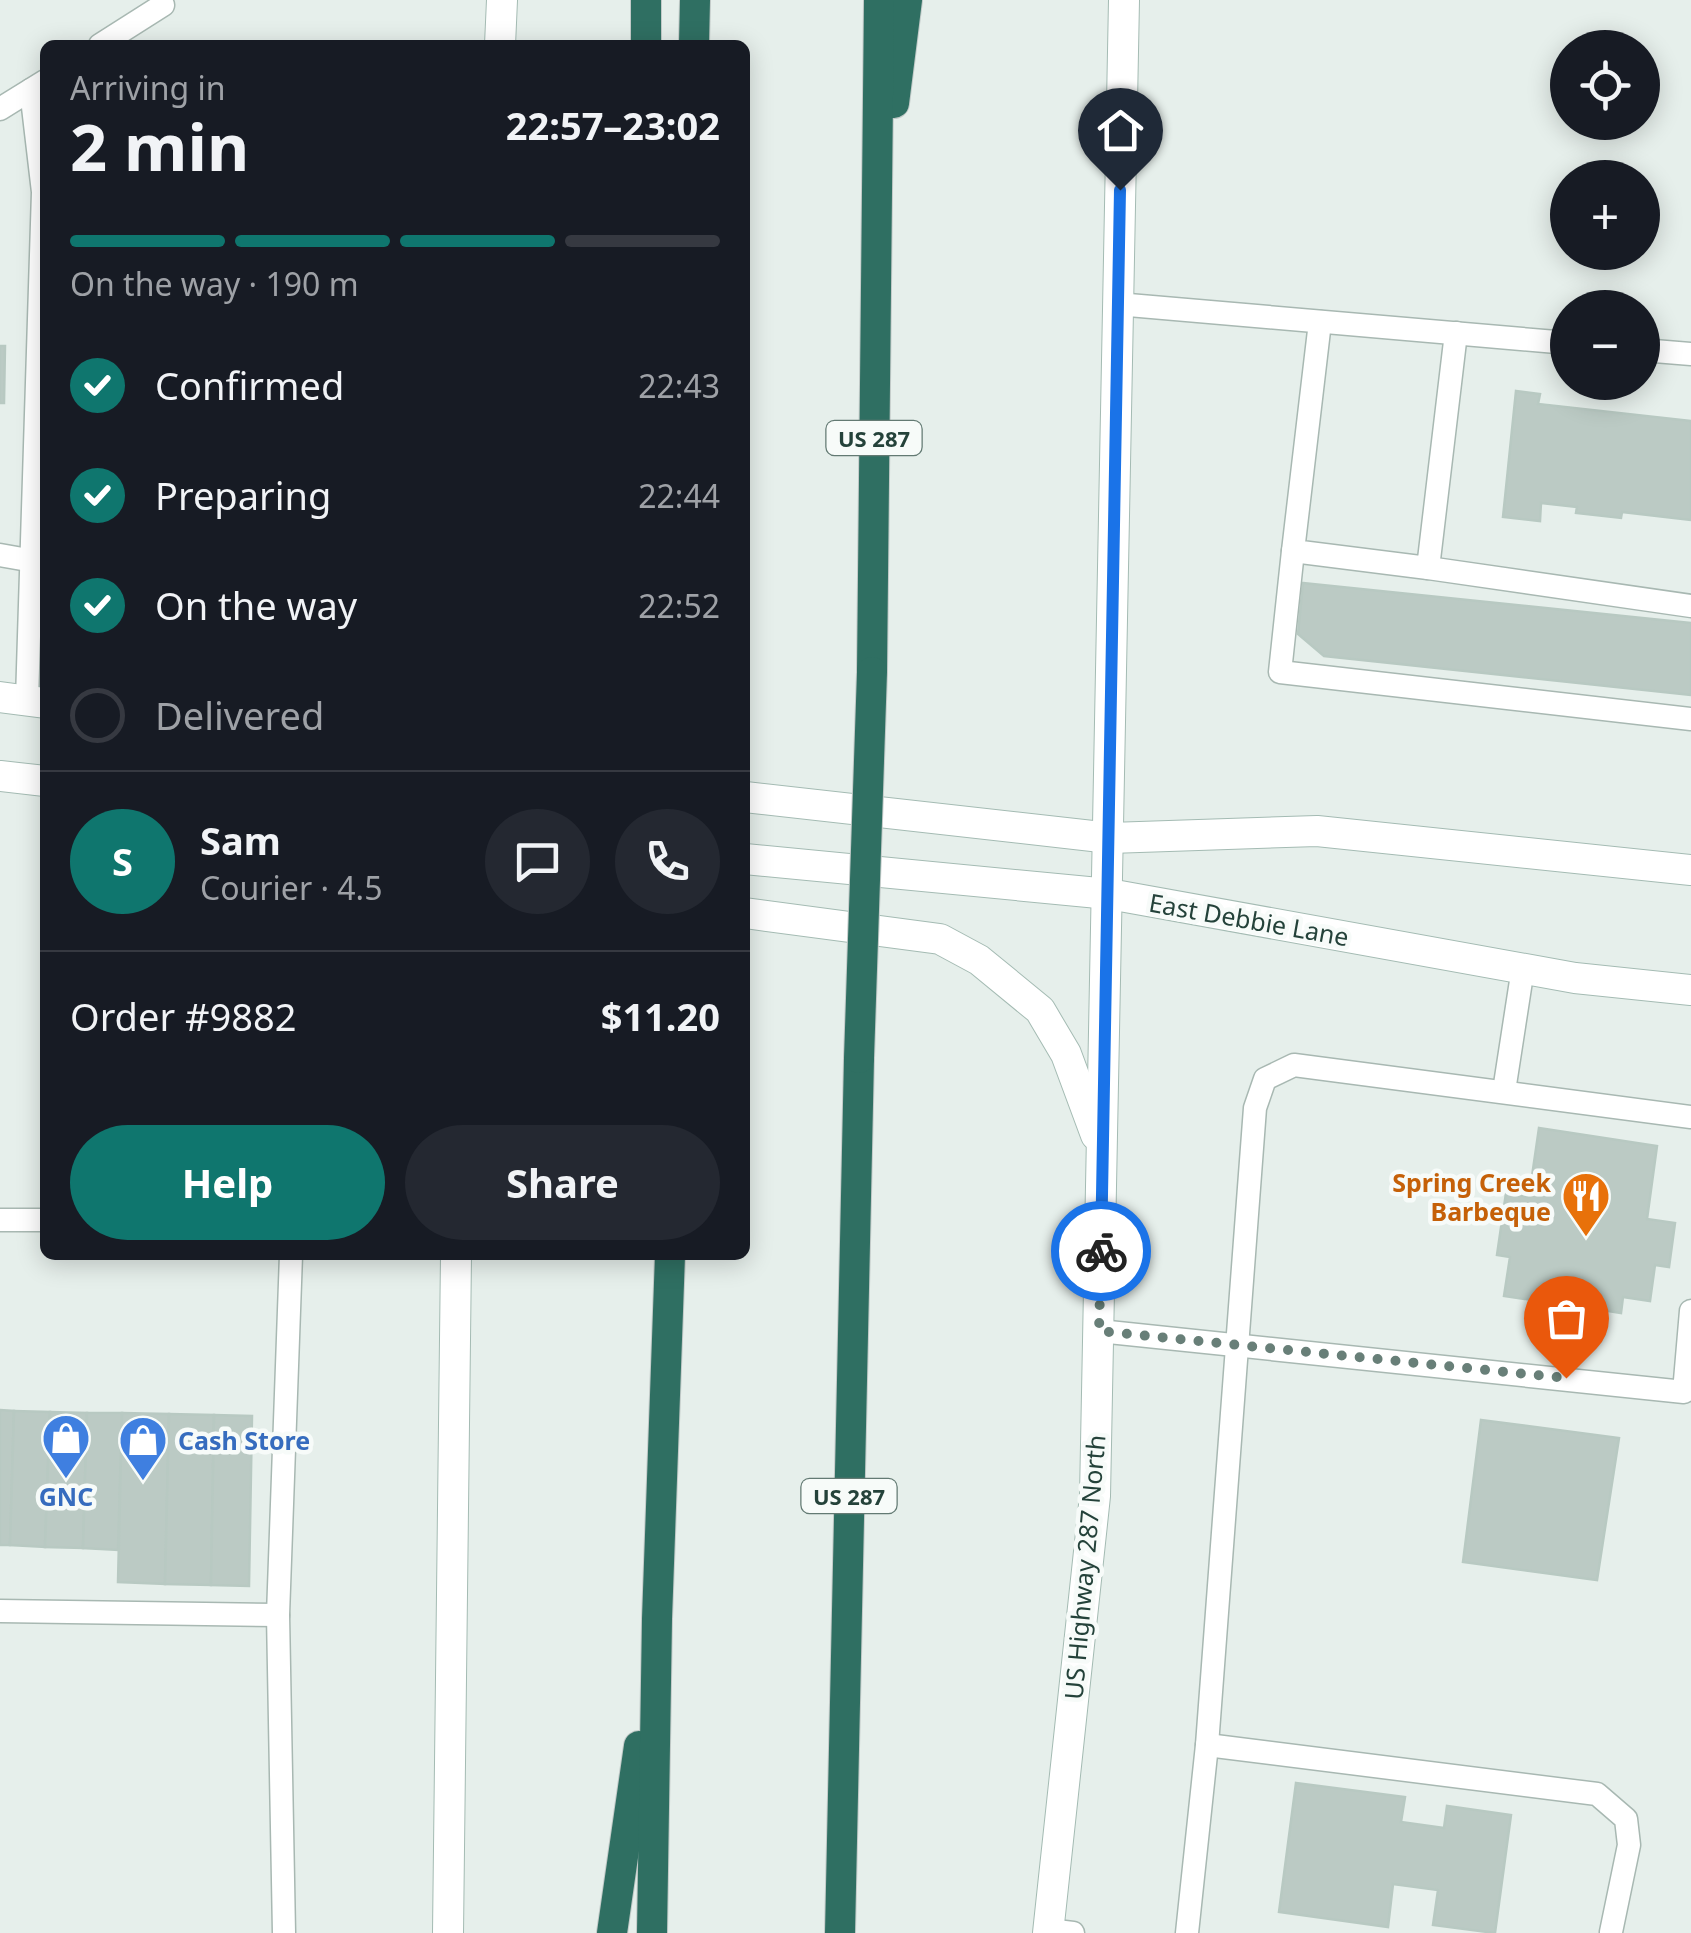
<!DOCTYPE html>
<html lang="en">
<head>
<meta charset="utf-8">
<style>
  body { margin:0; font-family:"Noto Sans",sans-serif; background:#242831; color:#f1f3f6; height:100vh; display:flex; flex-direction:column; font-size:38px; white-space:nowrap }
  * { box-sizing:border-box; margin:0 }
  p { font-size:32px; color:#9ea1a6 }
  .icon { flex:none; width:55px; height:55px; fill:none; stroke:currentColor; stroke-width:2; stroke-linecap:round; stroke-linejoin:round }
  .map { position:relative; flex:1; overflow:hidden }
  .sheet { position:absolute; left:40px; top:40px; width:710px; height:1220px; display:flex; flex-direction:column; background:#171b24; border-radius:15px; box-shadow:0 5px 25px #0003 }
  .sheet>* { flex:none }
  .buttons { position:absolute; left:1550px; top:30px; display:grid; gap:20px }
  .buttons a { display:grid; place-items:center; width:110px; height:110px; border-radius:50%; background:#171b24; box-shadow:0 5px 25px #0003; font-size:50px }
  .pin { position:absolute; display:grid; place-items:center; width:85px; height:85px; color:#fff; margin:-102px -42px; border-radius:50% 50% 50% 0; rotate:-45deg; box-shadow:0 0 10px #0007 }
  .pin .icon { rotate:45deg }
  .courier { position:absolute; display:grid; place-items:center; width:100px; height:100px; margin:-50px; border:8px solid #1a73e8; border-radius:50%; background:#fff; color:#222; box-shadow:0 2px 12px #0007 }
  .head em { font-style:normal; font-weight:700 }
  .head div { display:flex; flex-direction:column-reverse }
  .head { display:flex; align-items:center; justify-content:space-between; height:170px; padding:0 30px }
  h1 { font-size:65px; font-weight:700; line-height:75px }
  .bar { display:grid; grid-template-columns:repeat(4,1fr); gap:15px 10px; align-content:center; height:120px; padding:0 30px }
  .bar i { height:12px; border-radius:8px; background:#363941 }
  .bar .selected { background:#0f766e }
  .bar p { grid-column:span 4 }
  .line { display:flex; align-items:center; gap:25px; padding:0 30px; border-top:2px solid #363941 }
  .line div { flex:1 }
  .round { display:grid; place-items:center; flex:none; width:105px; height:105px; border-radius:52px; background:#242831 }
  ol { padding:0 30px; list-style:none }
  li { display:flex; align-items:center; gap:30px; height:110px }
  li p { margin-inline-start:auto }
  li .icon { padding:10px; border-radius:50%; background:#0f766e; color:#fff; stroke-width:4 }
  li:last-child { color:#9ea1a6 }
  li i { width:55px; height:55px; border:5px solid #363941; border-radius:50% }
  .cta { display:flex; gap:20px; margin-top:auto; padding:20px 30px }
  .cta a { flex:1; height:115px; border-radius:60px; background:#0f766e; color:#fff; font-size:40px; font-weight:700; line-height:115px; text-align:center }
  .cta a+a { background:#242831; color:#f1f3f6 }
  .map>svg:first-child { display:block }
</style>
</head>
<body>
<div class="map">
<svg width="1691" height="1933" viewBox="0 0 1691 1933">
  <rect width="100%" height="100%" fill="#e6efeb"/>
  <g fill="#bbcac4" stroke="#b8c9c2" stroke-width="2.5">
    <polygon points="0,346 5,346 4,403 0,403"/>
    <polygon points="1516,391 1540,394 1538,404 1691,421 1691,520 1622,512 1621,518 1576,513 1577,507 1541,503 1540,521 1503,517"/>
    <polygon points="1303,583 1691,623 1691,695 1324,656 1298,634"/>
    <polygon points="1539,1128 1657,1146 1647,1219 1675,1223 1669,1267 1655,1265 1650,1301 1623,1297 1621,1313 1602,1310 1600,1322 1530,1313 1532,1300 1504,1296 1510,1257 1497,1255 1506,1193 1529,1197"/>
    <polygon points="0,1410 14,1411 10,1545 0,1545"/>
    <polygon points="14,1411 50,1412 45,1547 10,1545"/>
    <polygon points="50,1412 87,1413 83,1548 45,1547"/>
    <polygon points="87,1413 122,1413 118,1550 83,1548"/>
    <polygon points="122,1413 169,1414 165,1584 118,1582"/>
    <polygon points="169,1414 214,1415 211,1585 165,1584"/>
    <polygon points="214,1415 252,1416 249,1586 211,1585"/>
    <polygon points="1481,1420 1619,1438 1597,1580 1463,1562"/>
    <polygon points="1296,1783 1405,1797 1401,1822 1444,1828 1447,1806 1511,1815 1495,1933 1433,1925 1438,1890 1393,1884 1388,1927 1279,1912"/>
  </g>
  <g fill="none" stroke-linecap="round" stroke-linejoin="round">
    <g stroke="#a8b8b2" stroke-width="25">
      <g id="service">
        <polyline points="100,45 163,5"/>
        <polyline points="0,109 45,81"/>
        <polyline points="1117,304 1568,343"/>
        <polyline points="1320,322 1293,551 1428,568 1456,333"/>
        <polyline points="1642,350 1691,354"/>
        <polyline points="1293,551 1280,672 1691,719"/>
        <polyline points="0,555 45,563"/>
        <polyline points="1428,568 1691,606"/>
        <polyline points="27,700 43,192 31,90"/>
        <polyline points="1504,1091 1523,968"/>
        <polyline points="0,1220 45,1220"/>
        <polyline points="1099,1331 1684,1392 1691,1311"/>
        <polyline points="0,1611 278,1615"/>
        <polyline points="1207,1745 1597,1794 1626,1819 1629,1845 1611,1932"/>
        <polyline points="1048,1930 1073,1933"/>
        <polyline points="284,1933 278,1615 291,1255"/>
        <polyline points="1187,1933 1207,1745 1255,1108 1265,1079 1294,1065 1691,1117"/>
      </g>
    </g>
    <g stroke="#a4bbb3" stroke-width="32">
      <g id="secondary">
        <polyline points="500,45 502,0"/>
        <polyline points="0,697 45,703"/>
        <polyline points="0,776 45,781"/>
        <polyline points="745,797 1110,838 1317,831 1691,870"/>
        <polyline points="745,859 1109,894 1575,978 1691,990"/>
        <polyline points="745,913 940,939 979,960 1040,1010 1066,1054 1096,1135"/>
        <polyline points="448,1933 456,1255"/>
        <polyline points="1048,1933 1095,1496 1124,0"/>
      </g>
    </g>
    <g stroke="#c2cac8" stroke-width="32">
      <g id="motorway">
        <polyline points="646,0 646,45"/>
        <polyline points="694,45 695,0"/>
        <polyline points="894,103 907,0"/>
        <polyline points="872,672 879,0"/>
        <polyline points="612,1933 639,1746"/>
        <polyline points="652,1933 657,1619 670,1255"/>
        <polyline points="840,1933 859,1058"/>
      </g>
    </g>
    <use href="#service" stroke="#fff" stroke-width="22"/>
    <use href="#secondary" stroke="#fff" stroke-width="30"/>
    <use href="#motorway" stroke="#2f6f62" stroke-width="30"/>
    <g stroke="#c2cac8" stroke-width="32" stroke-linecap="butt">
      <polyline id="motorway-bridge" points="859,1058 872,672"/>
    </g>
    <use href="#motorway-bridge" stroke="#2f6f62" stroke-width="30"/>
  </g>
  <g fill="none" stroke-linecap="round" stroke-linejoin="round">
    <polyline stroke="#687f78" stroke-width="10" stroke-dasharray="0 18" points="1101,1251 1099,1331 1566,1378"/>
    <polyline stroke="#1a73e8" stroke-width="12" points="1101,1251 1120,190"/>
  </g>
  <defs>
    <g id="restaurant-pin" transform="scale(2.5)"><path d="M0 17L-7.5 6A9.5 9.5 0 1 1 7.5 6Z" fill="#e8710a" stroke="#f7fbf9"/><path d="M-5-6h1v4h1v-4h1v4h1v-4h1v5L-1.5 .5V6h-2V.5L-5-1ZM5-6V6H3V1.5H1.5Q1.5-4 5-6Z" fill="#fff"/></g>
    <g id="shop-pin" transform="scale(2.5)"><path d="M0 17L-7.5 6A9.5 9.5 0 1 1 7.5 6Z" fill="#3f7fe0" stroke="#f7fbf9"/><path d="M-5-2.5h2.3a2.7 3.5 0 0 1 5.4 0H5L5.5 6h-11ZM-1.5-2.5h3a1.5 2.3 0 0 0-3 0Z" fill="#fff"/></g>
  </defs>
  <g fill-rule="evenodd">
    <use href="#restaurant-pin" x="1586" y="1196"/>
    <use href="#shop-pin" x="66" y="1438"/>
    <use href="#shop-pin" x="143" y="1440"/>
  </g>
  <g text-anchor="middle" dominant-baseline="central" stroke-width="9" stroke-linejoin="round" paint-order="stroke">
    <g fill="#f7fbf9" stroke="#637a73" stroke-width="2.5">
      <rect x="826.5" y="421" width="95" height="34" rx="8"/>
      <rect x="801.5" y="1479" width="95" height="34" rx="8"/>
    </g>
    <g font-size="22" font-weight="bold" fill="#24423a">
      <text x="874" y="438">US 287</text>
      <text x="849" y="1496">US 287</text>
    </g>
    <g font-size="25" fill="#24423a" stroke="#f7fbf9">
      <text transform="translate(1249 919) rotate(10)">East Debbie Lane</text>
      <text transform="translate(1084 1567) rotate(-85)">US Highway 287 North</text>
    </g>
    <g font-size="25" font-weight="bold" fill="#c56008" stroke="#f7fbf9" text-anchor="end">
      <text x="1551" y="1182">Spring Creek<tspan x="1551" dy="29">Barbeque</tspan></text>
    </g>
    <g font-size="25" font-weight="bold" fill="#366cbe" stroke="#f7fbf9" text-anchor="start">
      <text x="178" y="1440">Cash Store</text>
      <text x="66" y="1496" text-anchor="middle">GNC</text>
    </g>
  </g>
</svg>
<div class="buttons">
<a><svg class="icon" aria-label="locate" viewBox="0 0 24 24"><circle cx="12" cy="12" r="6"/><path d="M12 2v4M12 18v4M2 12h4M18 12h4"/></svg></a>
<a>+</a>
<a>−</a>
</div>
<div class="pin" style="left:1566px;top:1378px;background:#ea580c"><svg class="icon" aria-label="bag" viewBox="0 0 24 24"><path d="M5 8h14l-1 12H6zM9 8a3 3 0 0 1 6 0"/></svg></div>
<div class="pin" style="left:1120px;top:190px;background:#1f2937"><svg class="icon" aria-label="home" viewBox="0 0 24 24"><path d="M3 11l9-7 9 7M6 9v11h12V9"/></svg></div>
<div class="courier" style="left:1101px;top:1251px"><svg class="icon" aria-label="bike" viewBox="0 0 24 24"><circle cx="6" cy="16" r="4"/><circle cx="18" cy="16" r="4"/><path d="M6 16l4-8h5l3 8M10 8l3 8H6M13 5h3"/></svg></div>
<section class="sheet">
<div class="head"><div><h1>2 min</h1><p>Arriving in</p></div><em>22:57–23:02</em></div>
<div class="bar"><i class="selected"></i><i class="selected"></i><i class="selected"></i><i></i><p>On the way · 190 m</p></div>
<ol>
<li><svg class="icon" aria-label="check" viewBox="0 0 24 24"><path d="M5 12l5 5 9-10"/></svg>Confirmed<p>22:43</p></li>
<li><svg class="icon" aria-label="check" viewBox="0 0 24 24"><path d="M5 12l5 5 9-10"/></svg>Preparing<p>22:44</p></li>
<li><svg class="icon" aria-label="check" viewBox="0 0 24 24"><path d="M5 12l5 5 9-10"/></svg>On the way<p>22:52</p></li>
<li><i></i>Delivered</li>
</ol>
<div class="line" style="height:180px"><b class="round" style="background:#0f766e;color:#fff">S</b><div><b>Sam</b><p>Courier · 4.5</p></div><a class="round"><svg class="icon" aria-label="chat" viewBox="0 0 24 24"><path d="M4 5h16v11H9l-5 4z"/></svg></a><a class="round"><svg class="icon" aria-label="phone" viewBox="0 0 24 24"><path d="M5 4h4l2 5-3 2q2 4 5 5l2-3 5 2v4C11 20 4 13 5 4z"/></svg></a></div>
<div class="line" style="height:130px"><div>Order #9882</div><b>$11.20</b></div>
<div class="cta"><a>Help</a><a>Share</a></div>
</section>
</div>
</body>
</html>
